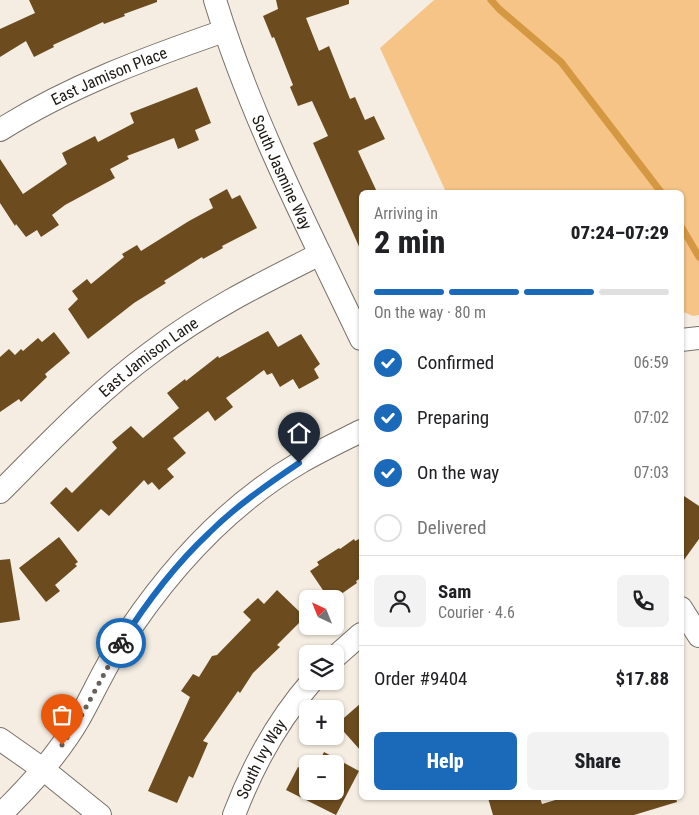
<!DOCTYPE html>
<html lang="en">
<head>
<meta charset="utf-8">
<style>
  body { margin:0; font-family:"Roboto Condensed",sans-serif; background:#f2f2f2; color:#202124; height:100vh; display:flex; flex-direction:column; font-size:19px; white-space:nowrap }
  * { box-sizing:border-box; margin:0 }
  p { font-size:16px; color:#757577 }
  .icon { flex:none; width:28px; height:28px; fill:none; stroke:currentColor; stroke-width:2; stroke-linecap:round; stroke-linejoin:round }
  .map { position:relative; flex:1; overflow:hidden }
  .drawer { position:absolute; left:359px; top:190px; width:325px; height:610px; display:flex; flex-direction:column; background:#fff; border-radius:8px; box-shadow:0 1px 4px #0004 }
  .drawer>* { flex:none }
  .needle { width:32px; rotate:317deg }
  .tools { position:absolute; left:299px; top:590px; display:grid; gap:10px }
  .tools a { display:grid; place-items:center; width:45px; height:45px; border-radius:8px; background:#fff; box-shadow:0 1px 4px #0004; font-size:25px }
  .pin { position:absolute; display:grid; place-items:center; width:42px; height:42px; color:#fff; margin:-51px -21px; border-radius:50% 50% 50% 0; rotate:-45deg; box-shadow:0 0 5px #0007 }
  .pin .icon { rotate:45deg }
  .courier { position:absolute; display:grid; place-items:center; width:50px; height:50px; margin:-25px; border:4px solid #1b6ab9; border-radius:50%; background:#fff; color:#222; box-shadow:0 1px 6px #0007 }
  .summary em { font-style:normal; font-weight:800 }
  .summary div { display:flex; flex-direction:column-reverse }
  .summary { display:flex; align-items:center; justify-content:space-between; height:85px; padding:0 15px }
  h1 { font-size:32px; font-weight:800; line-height:38px }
  .bar { display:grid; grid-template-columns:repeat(4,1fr); gap:8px 5px; align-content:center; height:60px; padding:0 15px }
  .bar i { height:6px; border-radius:4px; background:#e0e0e0 }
  .bar .current { background:#1b6ab9 }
  .bar p { grid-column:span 4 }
  .line { display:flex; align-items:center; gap:12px; padding:0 15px; border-top:1px solid #e0e0e0 }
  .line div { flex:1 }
  .round { display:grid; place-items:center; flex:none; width:52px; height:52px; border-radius:8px; background:#f2f2f2 }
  ol { padding:0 15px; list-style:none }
  li { display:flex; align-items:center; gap:15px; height:55px }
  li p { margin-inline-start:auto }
  li .icon { padding:5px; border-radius:50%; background:#1b6ab9; color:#fff; stroke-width:4 }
  li:last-child { color:#757577 }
  li i { width:28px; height:28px; border:2px solid #e0e0e0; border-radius:50% }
  .primary-button { display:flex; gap:10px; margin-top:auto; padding:10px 15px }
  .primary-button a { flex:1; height:58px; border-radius:8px; background:#1b6ab9; color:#fff; font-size:20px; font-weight:800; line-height:58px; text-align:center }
  .primary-button a+a { background:#f2f2f2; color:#202124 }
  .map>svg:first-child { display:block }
</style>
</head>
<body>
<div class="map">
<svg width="699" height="815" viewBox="0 0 699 815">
  <rect width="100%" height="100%" fill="#f5ede2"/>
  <polygon fill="#f5c486" points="434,0 699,0 699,315 693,316 681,311 681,192 446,192 380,48"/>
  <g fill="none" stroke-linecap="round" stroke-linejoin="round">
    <g stroke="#d59842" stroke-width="7">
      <polyline points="491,0 499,9 561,62 661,192"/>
      <polyline points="681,226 699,257"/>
    </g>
  </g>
  <g fill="#6c4c1f">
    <polygon points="29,0 157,0 157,2 124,14 125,16 104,24 103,22 53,45 54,47 34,57 26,41 0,57 0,29 35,13"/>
    <polygon points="276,0 349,0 349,4 306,18 319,51 329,46 350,99 355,97 365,120 374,116 385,139 358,151 377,192 361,192 361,251 313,143 328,136 312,101 298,106 290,87 293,85 274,37 272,38 263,16 278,9"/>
    <polygon points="197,87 211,123 195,130 199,140 178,149 174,138 127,156 129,159 110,169 115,178 65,205 52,215 59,225 41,237 37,230 26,237 16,224 15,226 0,203 0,159 23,194 67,164 62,153 95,136 98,142 134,123 130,113"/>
    <polygon points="227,189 232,199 240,195 257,228 222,246 223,248 203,259 202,257 164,281 166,283 134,303 88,339 68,309 78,299 72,291 87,279 91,284 124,257 122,254 137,245 141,251 189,221 213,208 209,199"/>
    <polygon points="268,331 278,347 301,334 320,364 314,369 319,378 299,389 293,379 280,387 272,373 267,375 264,370 226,398 233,407 215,421 208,411 173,438 186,453 167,469 174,477 159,490 152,482 148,485 144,480 109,516 101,509 78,532 50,503 66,487 72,493 117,448 112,442 131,426 143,438 179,408 167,393 185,379 186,381 218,356 219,358"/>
    <polygon points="54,332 70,353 45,374 47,377 21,402 19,399 0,412 0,357 9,349 15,355 21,349 23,351 38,338 42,342"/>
    <polygon points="681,494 699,506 699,539 681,564"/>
    <polygon points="59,537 78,562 75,564 77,566 55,585 60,591 46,602 19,568"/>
    <polygon points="361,538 361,578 356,581 357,583 334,599 329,599 310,571 319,565 317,562 339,548 340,549 354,539 355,541"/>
    <polygon points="10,559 20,620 0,623 0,560"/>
    <polygon points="277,590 305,617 277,645 280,647 253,673 240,693 238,691 203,741 208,743 193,778 189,776 177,803 148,791 190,697 181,691 193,674 199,677 212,656 217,655 251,620 243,612 258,598 264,604"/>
    <polygon points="361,703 361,751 337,724"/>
    <polygon points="324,752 359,771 336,815 286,790 298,767 308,772 308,791 335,791 335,764 318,764"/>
    <polygon points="488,798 540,798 542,804 562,798 676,798 677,802 634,815 493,815"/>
  </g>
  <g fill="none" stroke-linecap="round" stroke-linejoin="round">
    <g stroke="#797168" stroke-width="24">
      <g id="street">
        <path id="s1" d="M215,0C251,118 308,228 361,339"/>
        <path id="s2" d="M0,130C70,86 146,58 224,31"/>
        <polyline points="681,340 699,338"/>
        <path id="s3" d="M0,492C49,443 97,392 153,351C205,311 262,283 320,254"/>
        <polyline points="681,608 699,636"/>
        <polyline points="335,657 361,634"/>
        <polyline points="0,739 44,770 100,815"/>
        <path d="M0,815C30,786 58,755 79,719C92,696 103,671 117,649C164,575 224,507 301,462C320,451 341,441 361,431"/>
        <path id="s4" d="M234,815C253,765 277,721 312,681"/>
      </g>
    </g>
    <use href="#street" stroke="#fff" stroke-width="22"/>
  </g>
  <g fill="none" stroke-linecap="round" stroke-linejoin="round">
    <polyline stroke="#67635c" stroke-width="5" stroke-dasharray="0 9" points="62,745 79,720 121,643"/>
    <path stroke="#1b6ab9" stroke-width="6" d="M121,643C146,603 175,565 209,533C236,506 268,484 299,463"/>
  </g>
  <g text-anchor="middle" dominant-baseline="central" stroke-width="5" stroke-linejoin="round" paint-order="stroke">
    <g font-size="16" fill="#1b1814" stroke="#fefbf6">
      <text stroke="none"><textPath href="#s2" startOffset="122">East Jamison Place</textPath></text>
      <text stroke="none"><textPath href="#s1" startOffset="185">South Jasmine Way</textPath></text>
      <text stroke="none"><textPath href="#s3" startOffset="201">East Jamison Lane</textPath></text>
      <text stroke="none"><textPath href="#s4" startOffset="62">South Ivy Way</textPath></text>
    </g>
  </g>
</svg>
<div class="tools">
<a><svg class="needle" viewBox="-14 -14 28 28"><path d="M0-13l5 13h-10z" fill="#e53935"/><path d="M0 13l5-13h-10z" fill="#757577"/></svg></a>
<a><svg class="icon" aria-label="layers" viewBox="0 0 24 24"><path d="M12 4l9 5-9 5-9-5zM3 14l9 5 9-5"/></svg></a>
<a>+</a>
<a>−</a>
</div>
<div class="pin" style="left:62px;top:745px;background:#ea580c"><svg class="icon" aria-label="bag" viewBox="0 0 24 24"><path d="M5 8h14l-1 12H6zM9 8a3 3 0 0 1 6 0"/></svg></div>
<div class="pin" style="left:299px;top:463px;background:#1f2937"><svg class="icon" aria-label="home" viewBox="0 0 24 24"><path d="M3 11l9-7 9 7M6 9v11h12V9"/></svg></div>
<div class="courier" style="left:121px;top:643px"><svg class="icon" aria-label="bike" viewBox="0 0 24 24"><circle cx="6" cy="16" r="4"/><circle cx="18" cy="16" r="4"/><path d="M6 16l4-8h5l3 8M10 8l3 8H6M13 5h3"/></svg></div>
<section class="drawer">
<div class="summary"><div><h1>2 min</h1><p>Arriving in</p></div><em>07:24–07:29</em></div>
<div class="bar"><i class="current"></i><i class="current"></i><i class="current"></i><i></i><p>On the way · 80 m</p></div>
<ol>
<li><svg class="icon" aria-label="check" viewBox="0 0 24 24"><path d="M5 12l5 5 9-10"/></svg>Confirmed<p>06:59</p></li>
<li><svg class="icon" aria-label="check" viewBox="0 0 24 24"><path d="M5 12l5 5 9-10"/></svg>Preparing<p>07:02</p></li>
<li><svg class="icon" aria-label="check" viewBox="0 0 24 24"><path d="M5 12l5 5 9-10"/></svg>On the way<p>07:03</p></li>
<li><i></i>Delivered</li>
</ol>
<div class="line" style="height:90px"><a class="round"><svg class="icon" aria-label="person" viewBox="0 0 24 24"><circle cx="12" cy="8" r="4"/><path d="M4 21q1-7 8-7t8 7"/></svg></a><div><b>Sam</b><p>Courier · 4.6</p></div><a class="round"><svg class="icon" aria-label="phone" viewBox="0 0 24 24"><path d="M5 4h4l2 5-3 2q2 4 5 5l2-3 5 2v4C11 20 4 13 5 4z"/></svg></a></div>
<div class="line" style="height:65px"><div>Order #9404</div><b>$17.88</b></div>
<div class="primary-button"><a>Help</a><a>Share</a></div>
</section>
</div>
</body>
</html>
